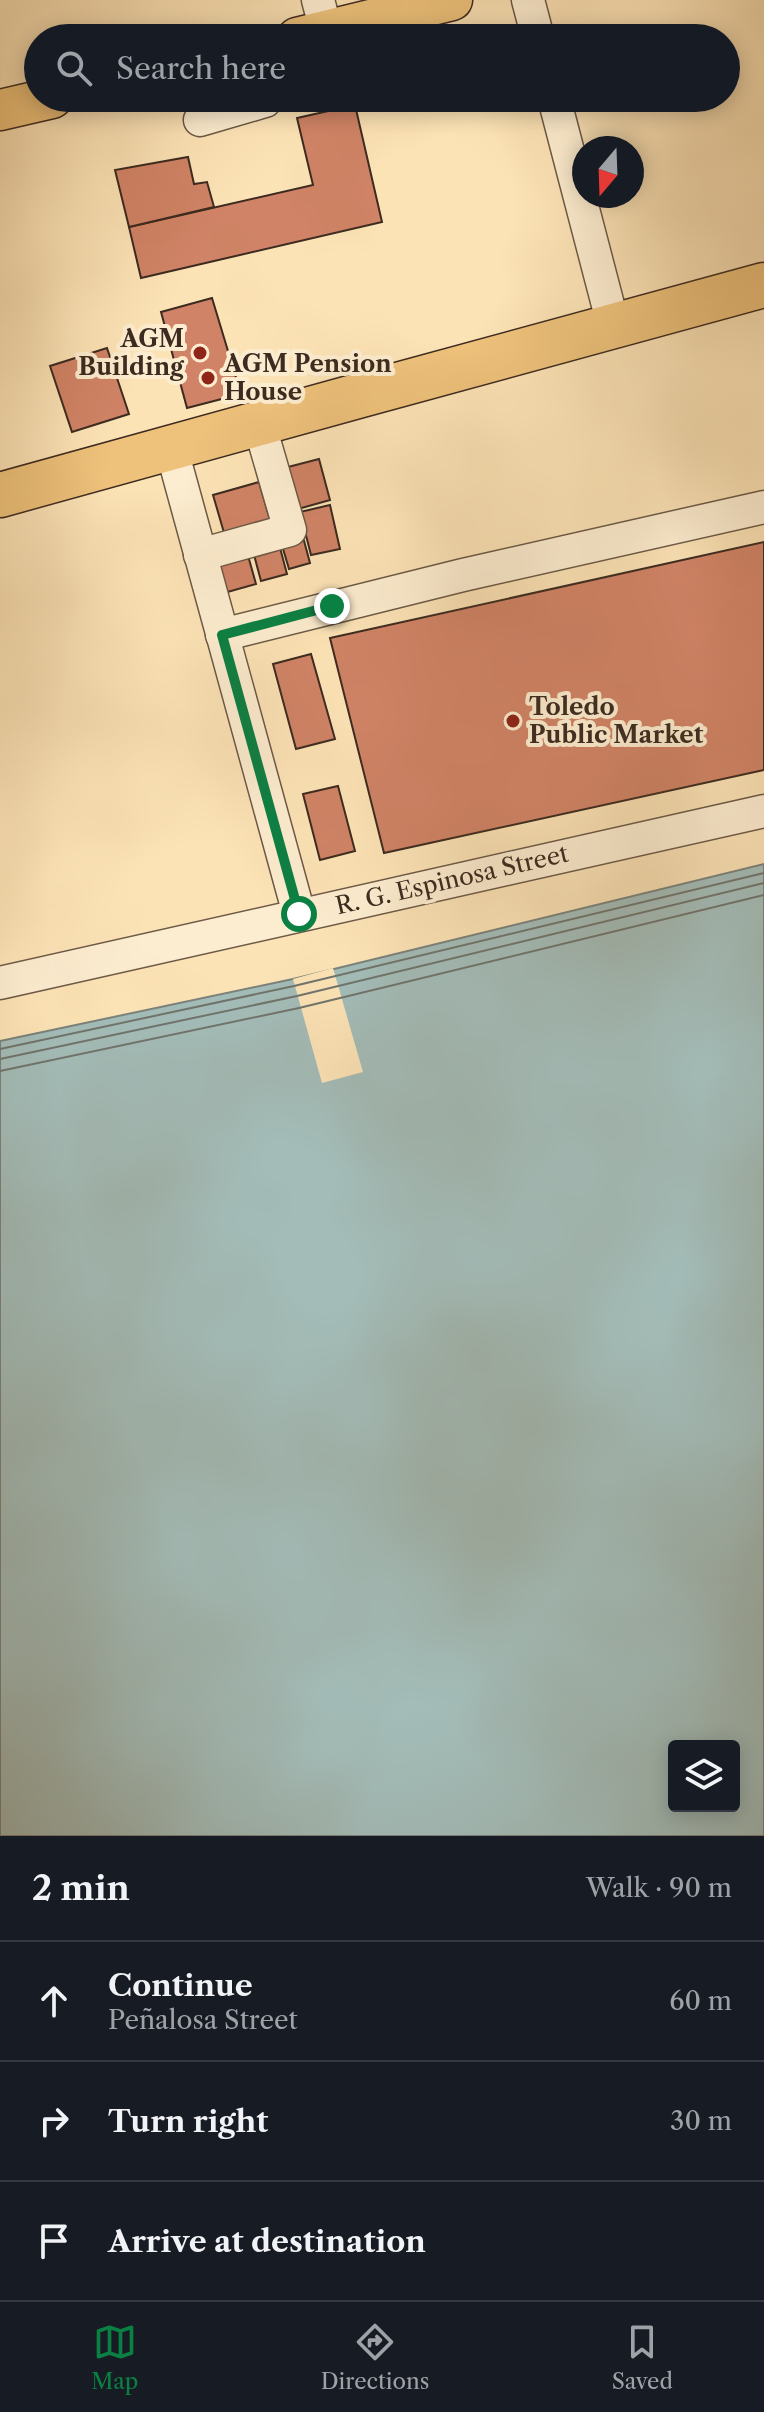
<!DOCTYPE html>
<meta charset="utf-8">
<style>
body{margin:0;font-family:"Libre Caslon Text",serif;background:#242831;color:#f1f3f6}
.controls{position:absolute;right:24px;bottom:24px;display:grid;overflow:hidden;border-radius:8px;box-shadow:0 4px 20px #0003}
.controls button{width:72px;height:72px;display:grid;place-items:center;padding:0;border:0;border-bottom:2px solid #363941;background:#171b24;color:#f1f3f6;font:40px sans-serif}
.compass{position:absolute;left:572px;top:136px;width:72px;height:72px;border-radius:50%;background:#171b24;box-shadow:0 4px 20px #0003;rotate:199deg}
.stop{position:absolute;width:24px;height:24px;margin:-18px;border:6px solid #0b8043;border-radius:50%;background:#fff}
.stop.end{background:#0b8043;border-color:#fff;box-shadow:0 2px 8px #0008}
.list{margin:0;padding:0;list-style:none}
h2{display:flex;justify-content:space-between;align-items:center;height:104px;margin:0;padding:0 32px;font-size:34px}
h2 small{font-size:26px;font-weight:400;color:#9ea1a6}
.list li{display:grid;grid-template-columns:52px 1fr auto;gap:24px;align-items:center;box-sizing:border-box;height:120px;padding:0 32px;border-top:2px solid #363941}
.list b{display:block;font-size:30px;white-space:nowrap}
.list p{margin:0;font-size:26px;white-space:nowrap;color:#9ea1a6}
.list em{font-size:26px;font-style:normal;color:#9ea1a6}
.icon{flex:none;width:44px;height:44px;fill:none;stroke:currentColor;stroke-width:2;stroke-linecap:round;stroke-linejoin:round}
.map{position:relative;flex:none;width:764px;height:1836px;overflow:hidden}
.search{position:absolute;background:#171b24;box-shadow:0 4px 20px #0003;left:24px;right:24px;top:24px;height:88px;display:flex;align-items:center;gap:20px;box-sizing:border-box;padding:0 28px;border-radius:44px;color:#9ea1a6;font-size:30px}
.sheet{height:464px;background:#171b24}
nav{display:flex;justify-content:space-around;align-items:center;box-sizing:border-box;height:112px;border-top:2px solid #363941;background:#171b24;font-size:22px;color:#9ea1a6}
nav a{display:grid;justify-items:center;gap:4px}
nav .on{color:#0b8043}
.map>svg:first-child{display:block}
</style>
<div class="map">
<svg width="764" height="1836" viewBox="0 0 764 1836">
<rect width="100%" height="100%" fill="#fce3b6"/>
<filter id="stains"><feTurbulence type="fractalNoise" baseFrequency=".0025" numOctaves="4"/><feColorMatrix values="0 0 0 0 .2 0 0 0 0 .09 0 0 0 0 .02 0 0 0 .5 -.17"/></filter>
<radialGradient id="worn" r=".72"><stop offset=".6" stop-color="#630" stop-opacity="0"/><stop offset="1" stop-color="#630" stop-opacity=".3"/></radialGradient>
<path fill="#a3bcb8" stroke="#7a827b" stroke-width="2" fill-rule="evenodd" d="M 764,864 L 764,1836 L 0,1836 L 0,1041 L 293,979 ZM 674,1746 L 734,1746 L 734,1806 L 674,1806 Z"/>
<polygon fill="#fce3b6" points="333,968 363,1072 322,1083 293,979"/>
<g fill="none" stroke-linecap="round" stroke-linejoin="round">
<g stroke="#70746c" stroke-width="2">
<polyline points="0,1049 294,986 764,873"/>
<polyline points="0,1059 297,996 764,883"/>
<polyline points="0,1071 299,1008 764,895"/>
</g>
</g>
<g fill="#d08366" stroke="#3c2b20" stroke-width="2">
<polygon points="355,105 382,222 141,278 129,227 313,185 297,118"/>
<polygon points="188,157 194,184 207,182 214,207 129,227 115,170"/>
<polygon points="212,298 241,394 187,408 161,312"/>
<polygon points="107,348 129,414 72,432 50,366"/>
<polygon points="319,459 330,500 298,509 288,467"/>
<polygon points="259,482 273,530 227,543 213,495"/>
<polygon points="330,505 340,549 311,555 300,512"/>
<polygon points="303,537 310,563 289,569 281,542"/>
<polygon points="764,542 764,770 384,853 330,638"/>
<polygon points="279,544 287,574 261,581 253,551"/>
<polygon points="247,552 256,584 224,593 215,561"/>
<polygon points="311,654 335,739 296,749 273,664"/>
<polygon points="338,786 355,851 320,860 303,794"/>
</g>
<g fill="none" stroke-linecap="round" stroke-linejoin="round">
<defs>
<g id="minor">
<polyline points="318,0 326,30"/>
<polyline points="528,0 538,38"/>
<polyline points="554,98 614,328"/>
<polyline points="200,120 265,101 267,98"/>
<polyline points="171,447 299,914"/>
<polyline points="200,555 290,530 259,423"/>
<polyline points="222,635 463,575 764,507"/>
<polyline points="0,983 764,811"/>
</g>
<g id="major">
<polyline points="297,38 452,0"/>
<polyline points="0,110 52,98"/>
</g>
<polyline id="highway" points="0,495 361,395 764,285"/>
</defs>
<use href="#minor" stroke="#6c5946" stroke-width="35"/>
<use href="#major" stroke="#3c2b20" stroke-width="43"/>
<use href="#highway" stroke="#3c2b20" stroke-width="47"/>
<use href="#minor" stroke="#fdedd0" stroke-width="32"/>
<use href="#major" stroke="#eec27b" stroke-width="40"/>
<use href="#highway" stroke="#eec27b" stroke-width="44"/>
</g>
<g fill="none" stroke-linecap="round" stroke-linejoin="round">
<polyline stroke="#0b8043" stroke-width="10" points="299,914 222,635 332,606"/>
</g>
<g fill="#8f2418" stroke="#fdedd0" stroke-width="3">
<circle cx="200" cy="353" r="8"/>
<circle cx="208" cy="378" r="8"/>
<circle cx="513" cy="721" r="8"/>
</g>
<g text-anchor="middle" stroke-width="8" stroke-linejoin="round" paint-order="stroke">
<g font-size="24" font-weight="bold" fill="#3c2b20" stroke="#fdedd0" text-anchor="start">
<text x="184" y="347" text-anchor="end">AGM<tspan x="184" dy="28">Building</tspan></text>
<text x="224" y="372">AGM Pension<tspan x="224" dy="28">House</tspan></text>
<text x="529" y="715">Toledo<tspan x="529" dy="28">Public Market</tspan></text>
</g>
<g font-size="24" fill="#3c2b20" stroke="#fdedd0">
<text transform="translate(452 880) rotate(-13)" y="8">R. G. Espinosa Street</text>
</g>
</g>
<rect width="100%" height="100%" filter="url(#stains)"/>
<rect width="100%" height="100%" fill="url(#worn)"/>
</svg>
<div class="controls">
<button><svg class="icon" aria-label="layers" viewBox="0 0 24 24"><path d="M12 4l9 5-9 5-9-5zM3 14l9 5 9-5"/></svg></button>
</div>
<svg class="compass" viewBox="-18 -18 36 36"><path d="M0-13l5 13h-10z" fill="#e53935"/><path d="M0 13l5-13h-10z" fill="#9ea1a6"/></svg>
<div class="stop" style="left:299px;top:914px"></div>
<div class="stop end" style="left:332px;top:606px"></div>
<div class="search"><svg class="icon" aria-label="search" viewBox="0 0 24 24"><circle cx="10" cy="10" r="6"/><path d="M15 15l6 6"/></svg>Search here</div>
</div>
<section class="sheet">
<h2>2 min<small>Walk · 90 m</small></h2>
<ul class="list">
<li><svg class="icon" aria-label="ahead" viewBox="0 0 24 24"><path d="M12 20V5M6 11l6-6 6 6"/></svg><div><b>Continue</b><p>Peñalosa Street</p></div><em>60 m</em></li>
<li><svg class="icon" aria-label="right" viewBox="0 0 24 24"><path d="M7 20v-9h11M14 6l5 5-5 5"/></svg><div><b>Turn right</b></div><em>30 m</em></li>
<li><svg class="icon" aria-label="arrive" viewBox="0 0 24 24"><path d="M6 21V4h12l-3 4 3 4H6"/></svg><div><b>Arrive at destination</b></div></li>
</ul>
</section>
<nav>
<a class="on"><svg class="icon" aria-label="map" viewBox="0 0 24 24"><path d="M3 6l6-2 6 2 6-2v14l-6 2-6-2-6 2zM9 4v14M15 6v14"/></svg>Map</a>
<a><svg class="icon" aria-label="directions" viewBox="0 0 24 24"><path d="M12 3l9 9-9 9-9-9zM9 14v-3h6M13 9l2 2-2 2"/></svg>Directions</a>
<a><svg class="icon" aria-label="saved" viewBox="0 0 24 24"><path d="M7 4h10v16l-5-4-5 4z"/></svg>Saved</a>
</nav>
